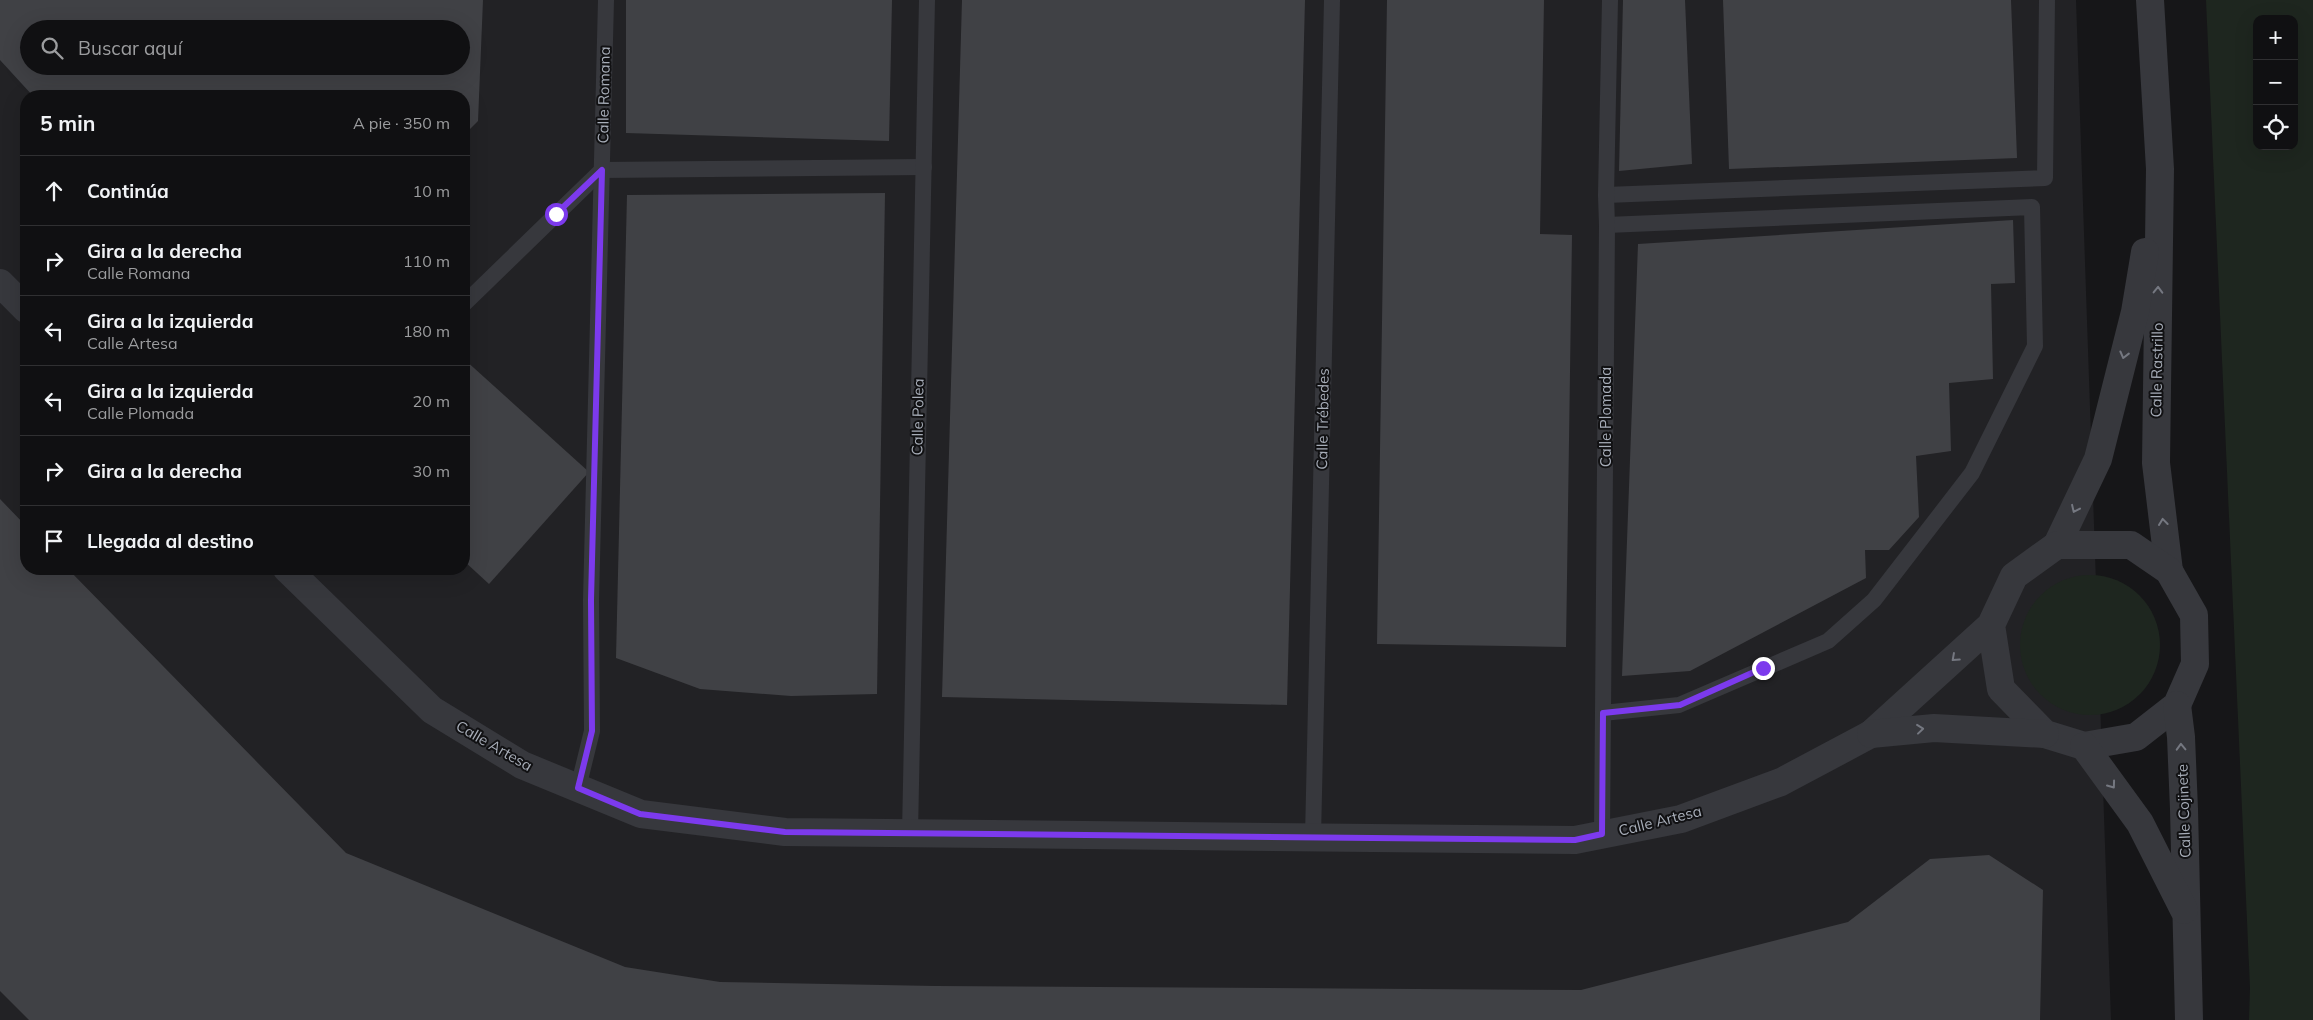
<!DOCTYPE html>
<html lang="es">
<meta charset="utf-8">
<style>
body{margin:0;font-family:Mulish,sans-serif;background:#1e1e20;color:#f1f3f6}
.controls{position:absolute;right:15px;top:15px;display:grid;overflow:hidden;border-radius:10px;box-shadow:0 5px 20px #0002}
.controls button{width:45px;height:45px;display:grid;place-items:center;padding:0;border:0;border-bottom:1px solid #303032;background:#101012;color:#f1f3f6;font:25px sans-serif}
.stop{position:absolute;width:15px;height:15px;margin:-11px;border:4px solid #7c3aed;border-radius:50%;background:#fff}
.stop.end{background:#7c3aed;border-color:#fff;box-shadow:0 1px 5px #0008}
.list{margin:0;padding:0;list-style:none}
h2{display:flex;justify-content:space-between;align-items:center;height:65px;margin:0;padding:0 20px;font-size:21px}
h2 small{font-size:16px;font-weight:400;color:#9c9d9f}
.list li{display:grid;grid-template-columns:32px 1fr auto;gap:15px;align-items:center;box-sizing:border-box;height:70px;padding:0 20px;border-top:1px solid #303032}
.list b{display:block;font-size:19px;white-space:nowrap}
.list p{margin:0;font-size:16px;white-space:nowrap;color:#9c9d9f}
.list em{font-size:16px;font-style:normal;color:#9c9d9f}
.icon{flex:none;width:28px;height:28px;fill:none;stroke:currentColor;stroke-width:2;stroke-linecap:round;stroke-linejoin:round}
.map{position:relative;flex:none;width:2313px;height:1020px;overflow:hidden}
.search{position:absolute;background:#101012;box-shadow:0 5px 20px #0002;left:20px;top:20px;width:450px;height:55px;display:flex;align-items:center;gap:12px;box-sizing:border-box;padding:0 18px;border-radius:28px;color:#9c9d9f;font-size:19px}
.panel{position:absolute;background:#101012;box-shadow:0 5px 20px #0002;left:20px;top:90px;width:450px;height:485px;border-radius:20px}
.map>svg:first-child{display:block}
</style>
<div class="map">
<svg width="2313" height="1020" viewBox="0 0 2313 1020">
<rect width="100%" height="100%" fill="#161618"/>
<path fill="#222225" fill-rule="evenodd" d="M 0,0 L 2076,0 L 2111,1020 L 0,1020 ZM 29,29 L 461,29 L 461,66 L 29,66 ZM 26,96 L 464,96 L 464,569 L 26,569 Z"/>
<g fill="#1e261f" fill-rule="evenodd">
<path d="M 2206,0 L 2313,0 L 2313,1020 L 2249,1020 L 2250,988 ZM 2257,19 L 2294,19 L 2294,146 L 2257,146 Z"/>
<circle cx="2090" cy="645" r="70"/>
</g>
<g fill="#404145" fill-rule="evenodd">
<path d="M 0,0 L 483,0 L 478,121 L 464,135 L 464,96 L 33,96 L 0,60 ZM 29,29 L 461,29 L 461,66 L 29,66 Z"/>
<polygon points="626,0 892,0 889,141 626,133"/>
<polygon points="962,0 1305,0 1287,705 942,697"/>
<polygon points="1387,0 1544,0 1540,234 1572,235 1566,647 1377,644"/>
<polygon points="1623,0 1685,0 1692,164 1619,171"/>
<polygon points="1723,0 2011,0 2017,158 1729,169"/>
<polygon points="885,193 877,694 791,696 700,689 616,658 627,195"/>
<polygon points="2013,220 2015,283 1991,284 1993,379 1949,383 1951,451 1916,456 1919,517 1889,550 1865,550 1866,578 1690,671 1622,676 1638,244"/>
<polygon points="464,359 589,472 489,584 464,561"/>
<polygon points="0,499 26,526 26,569 68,569 346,853 625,967 720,982 935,986 1581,990 1848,922 1930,859 1989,855 2043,890 2040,1020 29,1020 0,991"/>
</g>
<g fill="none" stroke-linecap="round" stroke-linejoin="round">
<g stroke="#37383d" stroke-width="16">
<polyline points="1606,195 2045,178 2047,0"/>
<polyline points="464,304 602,170 924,167"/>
<polyline points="1603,713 1679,705 1828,641 1874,600 1972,473 2035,346 2032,207 1607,225"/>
<polyline points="578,788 592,731 591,600 606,0"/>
<polyline points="910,833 927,0"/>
<polyline points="1602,835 1607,225 1606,195 1610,0"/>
<polyline points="1313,837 1332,0"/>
</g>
<g stroke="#37383d" stroke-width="28">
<polyline points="2150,0 2160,169 2156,463 2169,571"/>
<polyline points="0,283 26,309"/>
<polyline points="2057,545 2098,459 2135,312 2145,252"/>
<polyline points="287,569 432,710 522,765 641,814 785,832 1575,840 1681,819 1781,782 1871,734 1991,625 2014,576 2057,545 2131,545 2169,571 2194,615 2195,664 2177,705 2136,737 2084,746 2045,734 2001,689 1991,625"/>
<polyline points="2177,705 2181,737 2184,809 2189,1020"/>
<polyline points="1871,734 1934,728 2045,734"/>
<polyline points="2084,746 2140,823 2184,910"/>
</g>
</g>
<defs><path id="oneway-chevron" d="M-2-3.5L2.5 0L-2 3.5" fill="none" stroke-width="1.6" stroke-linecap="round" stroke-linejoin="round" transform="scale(1.25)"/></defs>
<g stroke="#757881">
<use href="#oneway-chevron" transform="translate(2158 290) rotate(-89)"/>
<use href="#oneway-chevron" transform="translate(2124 355) rotate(104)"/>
<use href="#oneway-chevron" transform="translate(2075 509) rotate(115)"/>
<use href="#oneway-chevron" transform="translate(2163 522) rotate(-97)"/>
<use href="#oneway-chevron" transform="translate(1955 658) rotate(138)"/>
<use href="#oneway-chevron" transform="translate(1920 729) rotate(-6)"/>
<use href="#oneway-chevron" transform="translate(2181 747) rotate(-92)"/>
<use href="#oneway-chevron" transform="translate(2112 785) rotate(54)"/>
</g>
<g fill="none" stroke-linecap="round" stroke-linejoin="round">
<polyline stroke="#7c3aed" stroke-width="6" points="556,214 602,170 591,600 592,731 578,788 640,814 785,832 1575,840 1602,834 1603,713 1680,705 1763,668"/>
</g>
<g text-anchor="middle" stroke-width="4" stroke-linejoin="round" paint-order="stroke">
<g font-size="15" fill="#a7adb8" stroke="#111113">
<text transform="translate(604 95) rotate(-89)" y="5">Calle Romana</text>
<text transform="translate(2157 370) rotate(-89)" y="5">Calle Rastrillo</text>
<text transform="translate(918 417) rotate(-89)" y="5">Calle Polea</text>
<text transform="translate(1606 417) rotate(-90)" y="5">Calle Plomada</text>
<text transform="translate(1323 419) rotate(-89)" y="5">Calle Trébedes</text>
<text transform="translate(494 746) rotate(30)" y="5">Calle Artesa</text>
<text transform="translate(2184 811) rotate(-92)" y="5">Calle Cojinete</text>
<text transform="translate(1660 821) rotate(-14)" y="5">Calle Artesa</text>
</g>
</g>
</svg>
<div class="controls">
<button>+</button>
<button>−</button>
<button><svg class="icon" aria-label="locate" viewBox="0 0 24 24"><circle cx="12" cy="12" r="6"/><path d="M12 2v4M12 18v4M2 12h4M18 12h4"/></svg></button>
</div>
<div class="stop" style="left:556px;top:214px"></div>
<div class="stop end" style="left:1763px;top:668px"></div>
<div class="search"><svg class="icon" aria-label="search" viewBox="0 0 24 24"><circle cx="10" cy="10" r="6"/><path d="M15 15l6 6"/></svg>Buscar aquí</div>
<section class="panel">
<h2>5 min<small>A pie · 350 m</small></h2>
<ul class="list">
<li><svg class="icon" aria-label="ahead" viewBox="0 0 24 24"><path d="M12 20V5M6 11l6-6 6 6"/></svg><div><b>Continúa</b></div><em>10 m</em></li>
<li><svg class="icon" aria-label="right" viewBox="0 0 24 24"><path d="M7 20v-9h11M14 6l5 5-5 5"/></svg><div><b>Gira a la derecha</b><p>Calle Romana</p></div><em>110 m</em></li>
<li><svg class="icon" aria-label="left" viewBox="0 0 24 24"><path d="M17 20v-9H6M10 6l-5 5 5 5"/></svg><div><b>Gira a la izquierda</b><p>Calle Artesa</p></div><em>180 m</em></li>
<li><svg class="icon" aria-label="left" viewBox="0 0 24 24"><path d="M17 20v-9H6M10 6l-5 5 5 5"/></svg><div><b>Gira a la izquierda</b><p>Calle Plomada</p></div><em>20 m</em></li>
<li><svg class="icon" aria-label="right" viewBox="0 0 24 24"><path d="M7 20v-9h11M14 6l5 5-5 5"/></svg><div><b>Gira a la derecha</b></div><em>30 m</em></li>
<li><svg class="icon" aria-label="arrive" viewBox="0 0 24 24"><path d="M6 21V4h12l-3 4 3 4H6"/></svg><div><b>Llegada al destino</b></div></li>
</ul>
</section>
</div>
